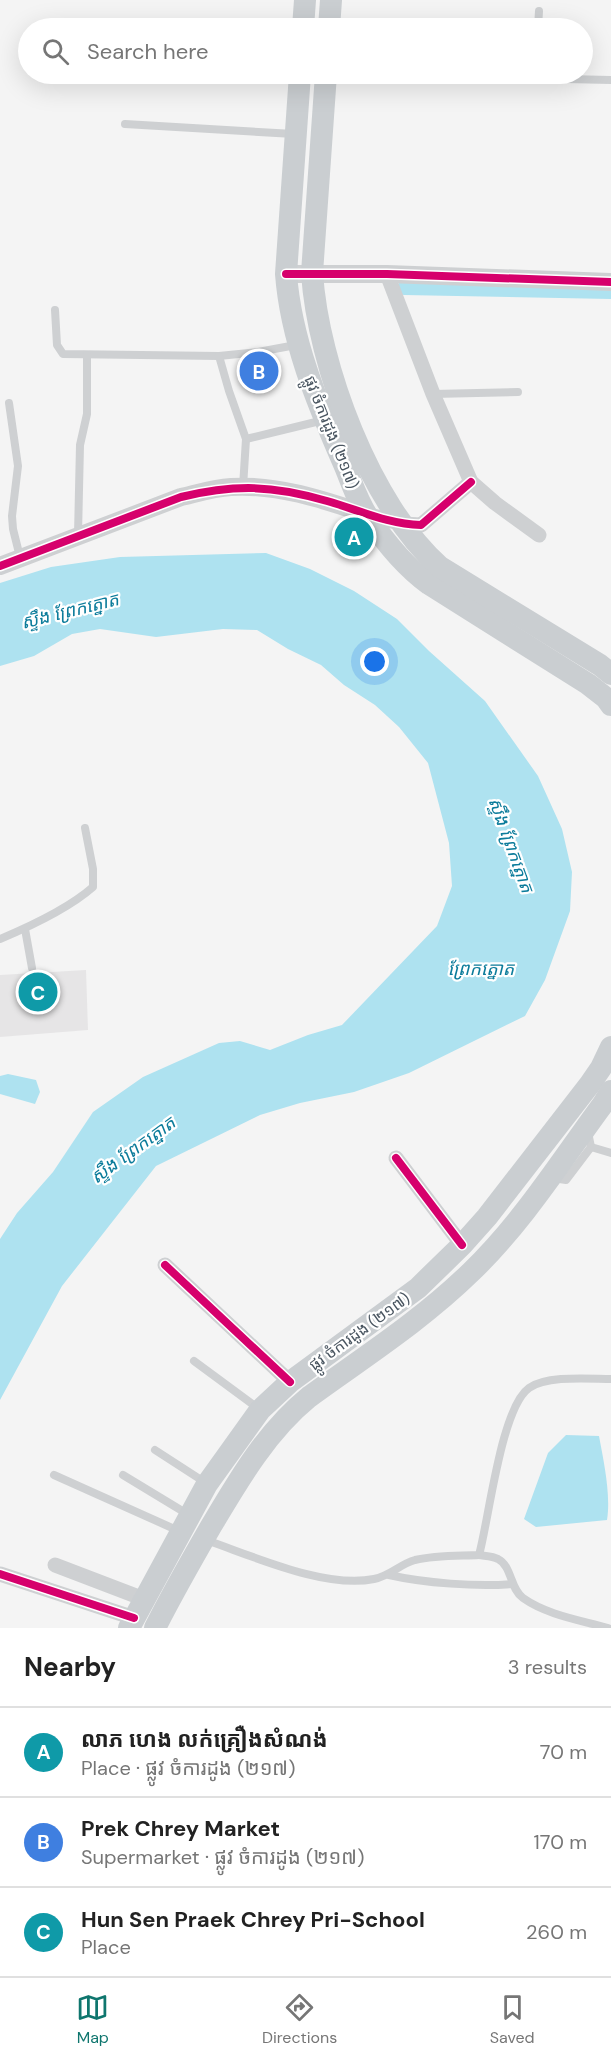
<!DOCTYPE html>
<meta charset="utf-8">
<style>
body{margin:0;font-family:"DM Sans","Noto Sans Khmer",sans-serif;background:#f2f2f2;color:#222}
.you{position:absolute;left:375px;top:662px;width:21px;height:21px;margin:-15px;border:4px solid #fff;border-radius:50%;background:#1a73e8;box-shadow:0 0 0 9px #1a73e833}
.badge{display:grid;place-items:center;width:39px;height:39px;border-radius:50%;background:#0f766e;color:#fff;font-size:20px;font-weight:700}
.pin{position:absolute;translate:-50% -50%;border:3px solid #fff;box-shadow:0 2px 6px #0006}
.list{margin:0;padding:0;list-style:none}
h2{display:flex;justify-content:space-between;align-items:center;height:78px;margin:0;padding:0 24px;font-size:26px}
h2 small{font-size:20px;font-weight:400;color:#767676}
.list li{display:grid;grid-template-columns:39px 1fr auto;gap:18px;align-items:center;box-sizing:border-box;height:90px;padding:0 24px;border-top:2px solid #e0e0e0}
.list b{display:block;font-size:22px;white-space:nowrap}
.list p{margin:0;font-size:20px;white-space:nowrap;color:#767676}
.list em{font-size:20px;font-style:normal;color:#767676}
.icon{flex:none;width:33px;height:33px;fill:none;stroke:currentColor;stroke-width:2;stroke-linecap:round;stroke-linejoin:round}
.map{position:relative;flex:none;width:611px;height:1628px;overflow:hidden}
.search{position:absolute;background:#fff;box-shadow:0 6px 24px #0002;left:18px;right:18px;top:18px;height:66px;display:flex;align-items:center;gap:15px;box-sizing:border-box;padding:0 21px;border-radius:33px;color:#767676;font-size:22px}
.sheet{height:348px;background:#fff}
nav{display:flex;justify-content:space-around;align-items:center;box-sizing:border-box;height:84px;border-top:2px solid #e0e0e0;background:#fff;font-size:16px;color:#767676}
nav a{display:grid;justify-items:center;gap:3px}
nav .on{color:#0f766e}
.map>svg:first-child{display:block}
</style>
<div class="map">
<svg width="611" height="1628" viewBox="0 0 611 1628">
<rect width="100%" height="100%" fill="#f4f4f4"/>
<polygon fill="#e6e5e6" points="86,970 88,1030 0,1037 0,975"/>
<g fill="#aee2f0">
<polygon points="266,553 310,569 354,591 397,619 429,651 485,701 538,776 562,829 572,872 570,911 545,980 525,1016 409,1073 354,1092 300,1103 260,1115 156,1166 62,1286 0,1400 0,1239 17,1213 53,1172 93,1112 143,1077 219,1043 240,1041 270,1050 308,1035 342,1025 437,926 452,886 449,843 428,763 399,727 375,705 344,685 321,665 288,649 257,630 223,629 156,637 100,629 72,634 34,656 0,666 0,583 51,567 120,557"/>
<polygon points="8,1074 36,1080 40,1092 35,1104 0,1094 0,1076"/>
<path d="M 566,1435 L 599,1436 C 604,1463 611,1495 607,1520 L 536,1527 L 524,1519 L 548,1453 Z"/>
</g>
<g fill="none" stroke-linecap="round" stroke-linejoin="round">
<polyline stroke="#aee2f0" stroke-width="14" points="404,288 611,292"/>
<g stroke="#ced0d2" stroke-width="8">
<polyline points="538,28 539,11"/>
<polyline points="328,74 611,80"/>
<polyline points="125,124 294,134"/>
<polyline points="55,310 57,345 63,354 219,356 258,352 296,345"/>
<polyline points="219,356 229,391 246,439 243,487"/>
<polyline points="433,394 518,392"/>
<polyline points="9,403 18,466 12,516 13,529 20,557"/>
<polyline points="246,439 324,420"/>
<polyline points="78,535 80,445 87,414 87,355"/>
<polyline points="25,929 32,968"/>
<path d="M 0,939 C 31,926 68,909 93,887 L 93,869 L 85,828"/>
<polyline points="591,1147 611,1153"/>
<polyline points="553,1178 566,1180 591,1147 588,1132"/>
<polyline points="194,1361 259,1409"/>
<polyline points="155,1450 206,1483"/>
<polyline points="54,1475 179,1531"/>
<polyline points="123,1475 189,1515"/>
<path d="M 206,1540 C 253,1556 325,1589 374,1579 C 390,1576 400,1564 415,1560 C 436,1555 458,1556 479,1555 C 489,1519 501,1408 529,1388 C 547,1375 590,1379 611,1379"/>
<path d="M 479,1555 C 485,1556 493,1556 498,1559 C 512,1566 510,1589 523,1598 C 547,1615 580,1620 608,1628"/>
<path d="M 389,1575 C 424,1583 477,1587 512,1584"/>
</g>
<g stroke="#ced0d2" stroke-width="15">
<polyline points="387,274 433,394 471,482 495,503 539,535"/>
<polyline points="366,514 403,524 421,525 471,482"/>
<polyline points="396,1158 462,1245"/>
<polyline points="165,1265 290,1382"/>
<polyline points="55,1565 144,1599"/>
<polyline points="0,1574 134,1618"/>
</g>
<g stroke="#ced0d2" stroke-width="18">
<polyline points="286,274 387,274 611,282"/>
<path d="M 0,566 L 181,497 C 198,493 214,488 231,487 C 277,484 324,500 366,514"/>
</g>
<g stroke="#caced1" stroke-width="22">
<polyline points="303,28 305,0"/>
<polyline points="329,28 331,0"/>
<path d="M 300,74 L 286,274 C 291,340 317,402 343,462 C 351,480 357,501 368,517 C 385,542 404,566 429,584 L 588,684 L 606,698 L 611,705"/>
<path d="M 326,74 L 312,273 C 318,365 370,505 440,567 L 600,665 L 611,674"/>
<polyline points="129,1628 207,1484 260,1410 290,1382 418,1288 462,1245 487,1217 590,1084 601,1068 611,1047"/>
<path d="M 155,1628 C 172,1594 191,1561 210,1528 C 238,1481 266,1432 309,1397 C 364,1357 422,1320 471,1272 C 522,1223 561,1161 603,1104 L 611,1091"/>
</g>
<defs>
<g id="cycleway">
<polyline points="286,274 387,274 611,282"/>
<path d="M 0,566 L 181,497 C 235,484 273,485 327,501 C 359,510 387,524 421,525 L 471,482"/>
<polyline points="396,1158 462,1245"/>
<polyline points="165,1265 290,1382"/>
<polyline points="0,1574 134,1618"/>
</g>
</defs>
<use href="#cycleway" stroke="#fff" stroke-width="11"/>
<use href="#cycleway" stroke="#d6006c" stroke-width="8"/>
</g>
<g text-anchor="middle" stroke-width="4.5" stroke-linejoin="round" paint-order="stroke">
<g font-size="16" fill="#4a5661" stroke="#fff">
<text transform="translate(332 432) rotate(68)" y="6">ផ្លូវ ចំការដូង (២១៧)</text>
<text transform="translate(359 1331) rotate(-36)" y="6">ផ្លូវ ចំការដូង (២១៧)</text>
</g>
<g font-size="18" font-style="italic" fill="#0c7c9b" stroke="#fff">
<text transform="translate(70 611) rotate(-14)" y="6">ស្ទឹង ព្រែកត្នោត</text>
<text transform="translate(511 845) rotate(70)" y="6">ស្ទឹង ព្រែកត្នោត</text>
<text x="481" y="975">ព្រែកត្នោត</text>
<text transform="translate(133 1150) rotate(-36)" y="6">ស្ទឹង ព្រែកត្នោត</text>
</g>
</g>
</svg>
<div class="you"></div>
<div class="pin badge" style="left:354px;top:537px;background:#0f9aa8">A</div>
<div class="pin badge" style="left:259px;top:371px;background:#3f7fe0">B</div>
<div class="pin badge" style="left:38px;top:992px;background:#0f9aa8">C</div>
<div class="search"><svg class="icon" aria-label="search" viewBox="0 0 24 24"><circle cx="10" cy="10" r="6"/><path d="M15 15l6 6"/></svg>Search here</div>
</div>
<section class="sheet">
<h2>Nearby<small>3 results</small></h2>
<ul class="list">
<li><span class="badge" style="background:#0f9aa8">A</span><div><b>លាភ ហេង លក់គ្រឿងសំណង់</b><p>Place · ផ្លូវ ចំការដូង (២១៧)</p></div><em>70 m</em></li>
<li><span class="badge" style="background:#3f7fe0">B</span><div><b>Prek Chrey Market</b><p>Supermarket · ផ្លូវ ចំការដូង (២១៧)</p></div><em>170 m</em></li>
<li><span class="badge" style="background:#0f9aa8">C</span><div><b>Hun Sen Praek Chrey Pri-School</b><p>Place</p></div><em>260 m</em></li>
</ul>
</section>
<nav>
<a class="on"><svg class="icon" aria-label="map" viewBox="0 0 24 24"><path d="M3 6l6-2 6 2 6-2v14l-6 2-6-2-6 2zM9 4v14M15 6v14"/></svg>Map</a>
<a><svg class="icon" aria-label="directions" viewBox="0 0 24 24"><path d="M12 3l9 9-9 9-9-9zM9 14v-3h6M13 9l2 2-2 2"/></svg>Directions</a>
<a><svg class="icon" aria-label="saved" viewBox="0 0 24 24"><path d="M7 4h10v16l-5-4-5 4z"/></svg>Saved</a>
</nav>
